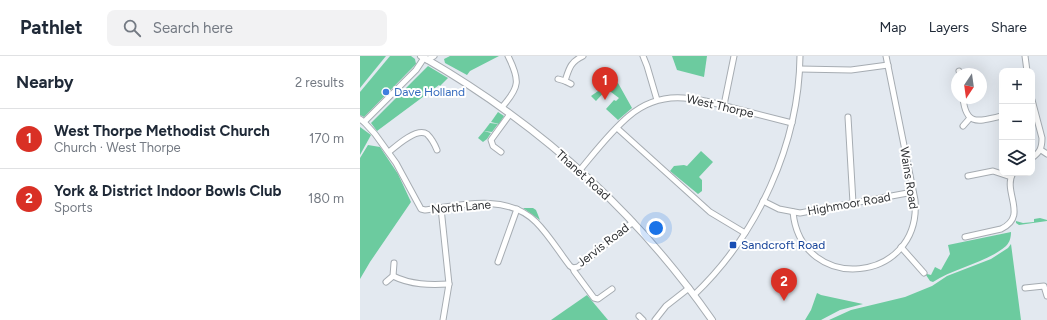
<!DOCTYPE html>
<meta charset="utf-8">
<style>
body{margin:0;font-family:Figtree,sans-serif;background:#f2f2f3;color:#1f2937}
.controls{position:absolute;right:12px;top:12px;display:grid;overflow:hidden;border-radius:8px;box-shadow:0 4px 16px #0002}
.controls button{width:36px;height:36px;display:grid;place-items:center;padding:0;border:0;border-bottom:1px solid #e0e1e3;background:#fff;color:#1f2937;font:20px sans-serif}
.compass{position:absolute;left:591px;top:12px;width:36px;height:36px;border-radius:50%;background:#fff;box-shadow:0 4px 16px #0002;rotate:193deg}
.you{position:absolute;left:296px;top:172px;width:14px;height:14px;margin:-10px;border:3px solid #fff;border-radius:50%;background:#1a73e8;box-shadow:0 0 0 6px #1a73e833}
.badge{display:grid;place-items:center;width:26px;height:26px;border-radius:50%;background:#d93025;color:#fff;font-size:13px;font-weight:700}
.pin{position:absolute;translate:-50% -33px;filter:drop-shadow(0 1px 2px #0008)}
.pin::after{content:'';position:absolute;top:21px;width:14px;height:12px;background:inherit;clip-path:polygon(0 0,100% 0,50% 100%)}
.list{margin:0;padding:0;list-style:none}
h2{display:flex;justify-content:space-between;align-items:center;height:52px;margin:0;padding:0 16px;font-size:17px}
h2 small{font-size:13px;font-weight:400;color:#747a83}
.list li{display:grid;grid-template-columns:26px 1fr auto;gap:12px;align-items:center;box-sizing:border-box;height:60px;padding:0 16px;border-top:1px solid #e0e1e3}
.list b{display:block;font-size:15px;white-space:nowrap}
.list p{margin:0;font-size:13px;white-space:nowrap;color:#747a83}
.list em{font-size:13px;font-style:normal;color:#747a83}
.icon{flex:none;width:22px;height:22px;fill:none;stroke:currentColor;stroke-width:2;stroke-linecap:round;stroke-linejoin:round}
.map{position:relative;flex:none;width:687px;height:264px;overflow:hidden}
header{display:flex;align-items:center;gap:24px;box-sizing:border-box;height:56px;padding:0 20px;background:#fff;border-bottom:1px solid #e0e1e3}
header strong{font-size:19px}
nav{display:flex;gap:22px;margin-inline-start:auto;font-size:14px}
.search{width:280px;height:36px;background:#f2f2f3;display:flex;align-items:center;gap:10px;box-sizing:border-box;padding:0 14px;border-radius:8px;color:#747a83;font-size:15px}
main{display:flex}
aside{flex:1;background:#fff}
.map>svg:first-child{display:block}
</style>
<header>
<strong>Pathlet</strong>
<div class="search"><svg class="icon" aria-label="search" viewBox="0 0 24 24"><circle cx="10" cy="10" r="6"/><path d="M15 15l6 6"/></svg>Search here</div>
<nav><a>Map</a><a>Layers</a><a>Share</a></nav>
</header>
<main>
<aside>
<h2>Nearby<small>2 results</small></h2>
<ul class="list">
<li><span class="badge">1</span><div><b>West Thorpe Methodist Church</b><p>Church · West Thorpe</p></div><em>170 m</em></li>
<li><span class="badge">2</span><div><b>York &amp; District Indoor Bowls Club</b><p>Sports</p></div><em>180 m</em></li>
</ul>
</aside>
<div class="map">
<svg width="687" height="264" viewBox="0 0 687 264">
<rect width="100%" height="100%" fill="#e3e9f0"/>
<g fill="#6ccb9f">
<polygon points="0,0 26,0 0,32"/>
<polygon points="30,0 51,0 55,3 56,8 4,61 0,59 0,36"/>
<polygon points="90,0 139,0 110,15 107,19 85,7 84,3"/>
<polygon points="312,0 347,0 344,21 317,14"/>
<polygon points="68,10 88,22 80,30 79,29 17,75 11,67"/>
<polygon points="258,27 272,52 258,64 246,53 254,44 256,45 259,42 247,33 236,45 231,40 241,33"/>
<polygon points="138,56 144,60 139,68 131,66"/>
<polygon points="130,67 138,68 132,76 124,75"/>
<polygon points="0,71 11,79 0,99"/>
<polygon points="124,75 131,77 127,83 123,86 118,82"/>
<polygon points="8,89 20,91 38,118 51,146 10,206 0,223 0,102"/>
<polygon points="341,95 353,106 339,121 342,124 342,135 338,138 310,115 314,110 324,109 327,110"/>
<polygon points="163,152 173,152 176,154 180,164"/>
<polygon points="680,162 687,164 687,165 659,169 656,167 656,165 663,167 674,166 674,163"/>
<path d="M 651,176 C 651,181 650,186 646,190 C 628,206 594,212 573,226 L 570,225 L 566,219 L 567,218 L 571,219 L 575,211 L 581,214 L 590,198 L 588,189 Z"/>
<polygon points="651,188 661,264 469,264 491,254 545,241 572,230 587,220 631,203 648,192"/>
<polygon points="457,237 461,239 503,248 480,254 461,264 445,264 451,254"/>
<polygon points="227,239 248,264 191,264"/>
</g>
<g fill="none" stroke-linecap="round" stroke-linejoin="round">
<defs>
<g id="minor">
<polyline points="283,0 287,10 297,44"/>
<polyline points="665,0 667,15"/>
<polyline points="67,4 74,0"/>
<polyline points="440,13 491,14 528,9"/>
<polyline points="599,15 600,18"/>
<polyline points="198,23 205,25"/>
<path d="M 211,28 L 205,25 C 209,13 210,6 223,0"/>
<path d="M 603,42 C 606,71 619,65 642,60"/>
<path d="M 672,44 L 682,82 C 682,92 680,96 672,102"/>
<polyline points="364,49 374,0"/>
<path d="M 142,51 C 160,31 160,24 148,0"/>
<polyline points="488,61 493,147"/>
<path d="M 0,63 L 4,66 L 15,78 L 36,107 L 61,153 L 65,154 C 100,149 147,137 176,166 C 189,179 199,196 210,210 L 213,212 L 214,215 L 234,242 L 238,243 L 252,233"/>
<polyline points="4,66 56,14 64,2"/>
<polyline points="603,70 610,62"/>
<polyline points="257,72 350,156 385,177"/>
<polyline points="681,94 687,98"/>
<path d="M 29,96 C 36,90 57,71 67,78 C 71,82 75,89 77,94"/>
<polyline points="141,96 133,90 131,84 150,58"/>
<path d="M 220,114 C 235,96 251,75 269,60 C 302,32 335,42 373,52 C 392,57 412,62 432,67"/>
<polyline points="608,120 633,115 651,121"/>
<polyline points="403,145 419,153 440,157 553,136"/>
<polyline points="81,152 89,228 83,264"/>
<path d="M 433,156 C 441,239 562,228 555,144 L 526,0"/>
<path d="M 605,181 L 641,173 C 669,160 642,136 653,117"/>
<polyline points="541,191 564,217"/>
<polyline points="138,206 157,153"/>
<polyline points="213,212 218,211 273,166"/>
<path d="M 33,220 C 51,229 70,229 89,228"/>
<polyline points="26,226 33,220 34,207"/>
<polyline points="665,232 684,230 687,240"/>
<path d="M 334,239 C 398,178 439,88 440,0"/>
<polyline points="279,260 283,264"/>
<polyline points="295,264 306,250 329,232"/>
</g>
<path id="tertiary" d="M 61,0 C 176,66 276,155 352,264"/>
</defs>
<use href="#minor" stroke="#a6acb2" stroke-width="7"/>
<use href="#tertiary" stroke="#a6acb2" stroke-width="8"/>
<use href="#minor" stroke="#fff" stroke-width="5"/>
<use href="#tertiary" stroke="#fff" stroke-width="6"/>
</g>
<circle fill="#3f7fe0" stroke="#fff" stroke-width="1.5" cx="26" cy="36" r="4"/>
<rect fill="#1a4fb4" stroke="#fff" stroke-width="1.5" x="369" y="185" width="8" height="8" rx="2"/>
<g text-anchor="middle" stroke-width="4" stroke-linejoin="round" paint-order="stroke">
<g font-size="12" fill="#366cbe" stroke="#fff" text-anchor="start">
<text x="34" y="40">Dave Holland</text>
</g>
<g font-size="12" fill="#313336" stroke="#fff">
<text transform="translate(360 50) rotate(13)" y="4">West Thorpe</text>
<text transform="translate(223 119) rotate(42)" y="4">Thanet Road</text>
<text transform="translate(549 122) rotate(81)" y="4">Wains Road</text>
<text transform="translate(489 148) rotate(-10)" y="4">Highmoor Road</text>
<text transform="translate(101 151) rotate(-5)" y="4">North Lane</text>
<text transform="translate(243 189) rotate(-38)" y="4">Jervis Road</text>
</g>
<g font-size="12" fill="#164399" stroke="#fff" text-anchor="start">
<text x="381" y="193">Sandcroft Road</text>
</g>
</g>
</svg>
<div class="controls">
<button>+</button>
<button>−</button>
<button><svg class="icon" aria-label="layers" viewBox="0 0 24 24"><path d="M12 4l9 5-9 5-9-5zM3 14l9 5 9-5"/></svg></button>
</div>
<svg class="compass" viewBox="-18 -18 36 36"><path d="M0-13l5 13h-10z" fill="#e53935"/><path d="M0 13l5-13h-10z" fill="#747a83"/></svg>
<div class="you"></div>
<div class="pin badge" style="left:245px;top:44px">1</div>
<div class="pin badge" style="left:424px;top:245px">2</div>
</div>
</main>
